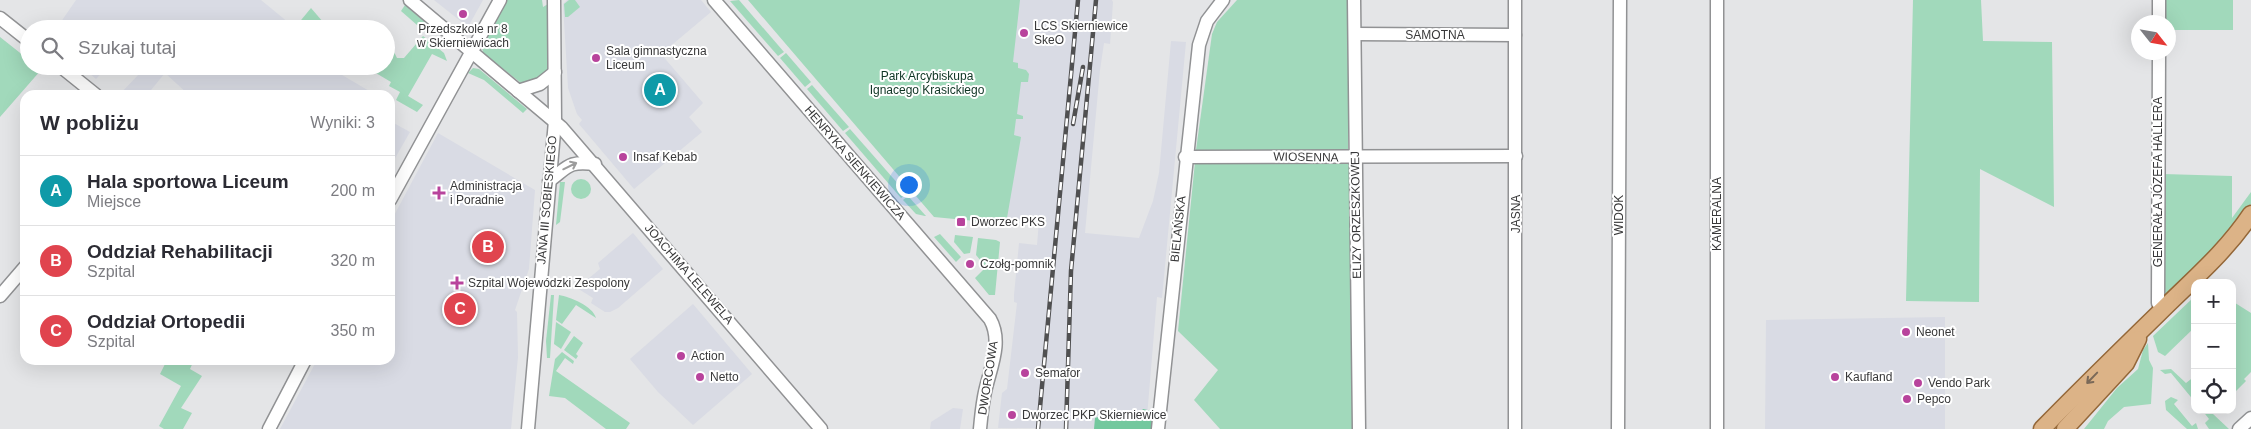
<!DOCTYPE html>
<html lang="pl">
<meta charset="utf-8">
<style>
body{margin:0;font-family:Arial,sans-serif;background:#f7f7f7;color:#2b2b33}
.controls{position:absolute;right:15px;bottom:15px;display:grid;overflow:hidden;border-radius:10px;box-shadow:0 5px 20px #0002}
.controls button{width:45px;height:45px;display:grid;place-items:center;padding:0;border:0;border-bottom:1px solid #e1e1e2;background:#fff;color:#2b2b33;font:25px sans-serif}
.compass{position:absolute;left:2131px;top:15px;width:45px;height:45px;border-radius:50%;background:#fff;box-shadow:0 5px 20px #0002;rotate:121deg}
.you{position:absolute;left:908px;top:184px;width:18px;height:18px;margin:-12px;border:4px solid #fff;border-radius:50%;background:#1a73e8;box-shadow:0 0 0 8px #1a73e833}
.badge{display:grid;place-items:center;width:32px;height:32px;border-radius:50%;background:#0b8043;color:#fff;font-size:16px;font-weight:700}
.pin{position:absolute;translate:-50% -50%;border:2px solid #fff;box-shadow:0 1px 5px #0006}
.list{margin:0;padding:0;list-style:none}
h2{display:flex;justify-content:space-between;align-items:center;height:65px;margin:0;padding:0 20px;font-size:21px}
h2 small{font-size:16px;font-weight:400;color:#7c7c81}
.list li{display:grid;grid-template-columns:32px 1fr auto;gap:15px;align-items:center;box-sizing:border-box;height:70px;padding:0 20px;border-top:1px solid #e1e1e2}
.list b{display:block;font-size:19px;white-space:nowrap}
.list p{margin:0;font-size:16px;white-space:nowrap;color:#7c7c81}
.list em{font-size:16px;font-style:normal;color:#7c7c81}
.icon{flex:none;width:28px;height:28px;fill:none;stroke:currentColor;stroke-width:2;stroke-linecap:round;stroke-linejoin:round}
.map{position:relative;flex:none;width:2251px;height:429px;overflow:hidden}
.search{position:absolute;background:#fff;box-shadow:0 5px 20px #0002;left:20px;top:20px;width:375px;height:55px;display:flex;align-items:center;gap:12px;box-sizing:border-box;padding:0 18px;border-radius:28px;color:#7c7c81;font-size:19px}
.panel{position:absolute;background:#fff;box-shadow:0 5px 20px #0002;left:20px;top:90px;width:375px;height:275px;border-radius:15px}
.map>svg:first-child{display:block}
</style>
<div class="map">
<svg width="2251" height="429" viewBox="0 0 2251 429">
<rect width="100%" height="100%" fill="#e4e5e7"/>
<g fill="#d9dbe4">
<polygon points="76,0 261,0 289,23 292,20 301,29 56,29"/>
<polygon points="434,0 483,0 468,27"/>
<polygon points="567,0 701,0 711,12 661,54 703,103 689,117 702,132 634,189 579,124 582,120 577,114 568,88 563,4"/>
<polygon points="1017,0 1112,0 1113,2 1110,44 1104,43 1100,70 1085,233 1139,238 1153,201 1159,173 1171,41 1186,42 1162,298 1157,297 1146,429 998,428 1002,393 1007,389 1017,303 1014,302 1014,295 1019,243 1037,245 1039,221 997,217"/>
<polygon points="81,66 108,66 96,79"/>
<polygon points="133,66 342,66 337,72 376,95 189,95 165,73 147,95 119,95 140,73"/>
<polygon points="390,121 410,132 390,167"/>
<polygon points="438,133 535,190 529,269 515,310 517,312 518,357 511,429 280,429 317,360 390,360 390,223"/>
<polygon points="633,233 663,269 618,308 610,312 605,312 591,303 593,298 577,288 600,269 598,263"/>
<polygon points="693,304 752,374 693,425 658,392 630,359"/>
<polygon points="1945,317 1945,429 1765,429 1766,320"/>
<polygon points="953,408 963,409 960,429 930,429 931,422"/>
</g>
<g fill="#a1d9bb">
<polygon points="507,0 542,0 543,7 548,4 549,64 544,78 525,84 521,83 483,53 482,46"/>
<polygon points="569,0 575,0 580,7 568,17 565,17 564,4"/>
<polygon points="739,0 784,52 778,56 730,1"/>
<polygon points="748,0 1020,0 1013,62 1018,63 1018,68 1026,70 1029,74 1028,82 1021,82 1017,114 1023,116 1023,119 1016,119 1014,135 1021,137 1007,218 997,217 996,223 934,217"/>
<polygon points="1237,0 1348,0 1348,151 1196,150 1212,34 1217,22"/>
<polygon points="1913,0 1981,0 1983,41 2052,42 2054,207 1980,169 1979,302 1906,301"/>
<polygon points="2166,0 2233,0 2233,30 2169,30 2168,22 2166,22"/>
<polygon points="405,5 430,26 425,32 401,11"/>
<polygon points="311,8 329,29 301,29 297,25"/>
<polygon points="423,36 444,53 447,61 432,54 408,96 423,105 417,112 396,100 400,92 389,86 391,82 364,66 386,66 386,44 393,50 397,58 404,58"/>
<polygon points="0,37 29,60 29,66 37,66 41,70 0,117"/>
<polygon points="786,53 811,82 805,87 780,58"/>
<polygon points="473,68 479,69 527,109 523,113 484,80 468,73"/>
<polygon points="812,85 849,127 843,131 807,89"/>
<polygon points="850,129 907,194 901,198 845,133"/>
<polygon points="1195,162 1350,163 1353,429 1220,429 1194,400 1218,370 1178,331"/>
<polygon points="2163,174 2232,176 2232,218 2251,192 2251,204 2236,226 2166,298 2163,295"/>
<circle cx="581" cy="189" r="10"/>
<polygon points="560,182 565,182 560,222 556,225"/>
<polygon points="908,196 926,216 925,216 916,214 903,200"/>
<polygon points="940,234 961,257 956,262 934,237"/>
<polygon points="955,235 973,237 970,253 964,254 954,242"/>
<polygon points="978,238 996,240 1000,242 995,295 989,295 975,278 986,267 976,255"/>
<polygon points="551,295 554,295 550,358 547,358 546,341"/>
<path d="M 559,295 C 570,297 593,306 596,318 L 576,305 L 562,324 L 556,320 Z"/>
<polygon points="2195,296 2195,327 2165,356 2158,352 2153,336"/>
<polygon points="2232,301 2251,313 2251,372 2244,379 2246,381 2232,395"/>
<polygon points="556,322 571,332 561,349 554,344"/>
<polygon points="574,336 583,343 576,354 578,356 576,359 564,350"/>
<polygon points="2148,343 2149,360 2153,368 2151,404 2124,407 2108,421 2104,429 2084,429 2117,388 2138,369 2143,350"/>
<polygon points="562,352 574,361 573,364 565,358 556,371 630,423 626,429 606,429 565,398 549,396 555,359"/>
<polygon points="167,360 194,360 190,369 202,376 181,408 192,413 183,429 164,429 159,426 181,386 160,374"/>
<polygon points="2171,369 2186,383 2195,376 2195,402 2171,373 2165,374 2160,370"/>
<polygon points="2171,397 2178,400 2174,404 2192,426 2196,423 2198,429 2187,429 2166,410 2165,401"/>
<polygon points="2202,410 2217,410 2213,414 2229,429 2209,429 2205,423 2209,419"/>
</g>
<polygon fill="#73c89e" points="1143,409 1152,411 1153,429 1094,429 1095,418 1107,414 1112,419 1124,417 1136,419"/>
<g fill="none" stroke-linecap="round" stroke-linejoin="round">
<defs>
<g id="minor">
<polyline points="410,0 561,127 821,429"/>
<path d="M 714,0 L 990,319 C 1004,344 988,372 984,397 C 982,408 981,418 980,429"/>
<polyline points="1354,0 1359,429"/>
<polyline points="1515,0 1515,429"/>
<polyline points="0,18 29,41"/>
<polyline points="2159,22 2159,0"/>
<polyline points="1355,34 1515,35"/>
<polyline points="2159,52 2158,303 2163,309"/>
<polyline points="60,66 96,95"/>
<polyline points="518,91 540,84 555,72"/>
<polyline points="1185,157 1516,156"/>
<path d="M 549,181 C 569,166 568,161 595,164"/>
<polyline points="390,200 500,0"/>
<polyline points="0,296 25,267"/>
<polyline points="269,429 305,360"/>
<polyline points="528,429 555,121 554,0"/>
<polyline points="1158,429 1199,45 1207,21 1223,0"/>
<polyline points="1618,429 1620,0"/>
<polyline points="1717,429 1717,0"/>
<polyline points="2239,429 2251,418"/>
</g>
<g id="major">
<path d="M 2042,429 C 2080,390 2119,352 2158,314 C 2191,281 2225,253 2251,214"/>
<polyline points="2065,429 2126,363 2138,339"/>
</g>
</defs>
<use href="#minor" stroke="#919294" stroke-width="15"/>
<use href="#major" stroke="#946738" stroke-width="19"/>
<use href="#minor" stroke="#fff" stroke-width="12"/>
<use href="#major" stroke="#dcb387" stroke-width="16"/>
<defs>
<g id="rail">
<polyline points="1073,124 1083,67"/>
<polyline points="1038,429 1078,0"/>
<polyline points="1066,429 1071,271 1096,0"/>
</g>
</defs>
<use href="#rail" stroke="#505051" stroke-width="4.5"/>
<use href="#rail" stroke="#fff" stroke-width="2.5" stroke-dasharray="8" stroke-linecap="butt"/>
</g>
<defs><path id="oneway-shaft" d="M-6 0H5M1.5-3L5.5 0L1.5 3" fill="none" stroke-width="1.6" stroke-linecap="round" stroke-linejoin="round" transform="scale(1.25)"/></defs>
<use stroke="#9c9c9c" href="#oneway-shaft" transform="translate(570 166) rotate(-26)"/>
<use stroke="#7a6958" href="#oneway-shaft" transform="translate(2092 378) rotate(134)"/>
<g fill="#b8439c" stroke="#fff" stroke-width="2">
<circle cx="463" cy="14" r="5"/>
<circle cx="1024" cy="33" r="5"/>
<circle cx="596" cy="58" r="5"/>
<circle cx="623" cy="157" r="5"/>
<path d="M436.5 185.5h5v5h5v5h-5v5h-5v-5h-5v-5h5z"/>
<rect x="956" y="217" width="10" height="10" rx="2.5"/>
<circle cx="970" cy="264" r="5"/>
<path d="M454.5 275.5h5v5h5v5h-5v5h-5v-5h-5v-5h5z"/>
<circle cx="1906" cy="332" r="5"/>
<circle cx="681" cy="356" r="5"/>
<circle cx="1025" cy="373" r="5"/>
<circle cx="700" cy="377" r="5"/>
<circle cx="1835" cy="377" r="5"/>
<circle cx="1918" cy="383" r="5"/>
<circle cx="1907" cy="399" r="5"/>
<circle cx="1012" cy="415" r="5"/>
</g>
<g text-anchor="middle" stroke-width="4" stroke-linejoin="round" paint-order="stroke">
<g font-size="12" fill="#383839" stroke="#fff" text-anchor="start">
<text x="1034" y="30">LCS Skierniewice<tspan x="1034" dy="14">SkeO</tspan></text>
<text x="463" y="33" text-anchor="middle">Przedszkole nr 8<tspan x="463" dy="14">w Skierniewicach</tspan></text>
<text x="606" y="55">Sala gimnastyczna<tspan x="606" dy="14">Liceum</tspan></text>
<text x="633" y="161">Insaf Kebab</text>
<text x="450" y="190">Administracja<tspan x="450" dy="14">i Poradnie</tspan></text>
<text x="971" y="226">Dworzec PKS</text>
<text x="980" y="268">Czołg-pomnik</text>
<text x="468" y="287">Szpital Wojewódzki Zespolony</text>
<text x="1916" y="336">Neonet</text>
<text x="691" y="360">Action</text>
<text x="1035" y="377">Semafor</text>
<text x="710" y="381">Netto</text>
<text x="1845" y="381">Kaufland</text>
<text x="1928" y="387">Vendo Park</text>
<text x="1917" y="403">Pepco</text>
<text x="1022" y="419">Dworzec PKP Skierniewice</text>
</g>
<g font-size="12" fill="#383839" stroke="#fff">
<text x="1435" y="39">SAMOTNA</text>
<text transform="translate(1306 157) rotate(1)" y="4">WIOSENNA</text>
<text transform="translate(855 163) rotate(49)" y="4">HENRYKA SIENKIEWICZA</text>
<text transform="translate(2158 182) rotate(-90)" y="4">GENERAŁA JÓZEFA HALLERA</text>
<text transform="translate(547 200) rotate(-85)" y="4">JANA III SOBIESKIEGO</text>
<text transform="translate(1516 214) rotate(-90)" y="4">JASNA</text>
<text transform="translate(1717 214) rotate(-90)" y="4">KAMERALNA</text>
<text transform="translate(1356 215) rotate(-91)" y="4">ELIZY ORZESZKOWEJ</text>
<text transform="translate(1619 215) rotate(-90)" y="4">WIDOK</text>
<text transform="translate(1178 229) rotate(-84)" y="4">BIELAŃSKA</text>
<text transform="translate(689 274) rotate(49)" y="4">JOACHIMA LELEWELA</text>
<text transform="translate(988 378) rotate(-81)" y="4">DWORCOWA</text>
</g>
<g font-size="12" fill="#0f3524" stroke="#fff">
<text x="927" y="80">Park Arcybiskupa<tspan x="927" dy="14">Ignacego Krasickiego</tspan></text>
</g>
</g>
</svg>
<div class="controls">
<button>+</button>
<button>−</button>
<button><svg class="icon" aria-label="locate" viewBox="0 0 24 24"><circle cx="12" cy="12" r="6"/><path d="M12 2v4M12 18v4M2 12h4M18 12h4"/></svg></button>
</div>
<svg class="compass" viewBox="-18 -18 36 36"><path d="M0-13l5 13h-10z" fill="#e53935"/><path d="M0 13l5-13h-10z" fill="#7c7c81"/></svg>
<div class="you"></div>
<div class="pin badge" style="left:660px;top:90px;background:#0f9aa8">A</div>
<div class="pin badge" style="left:488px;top:247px;background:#e0444e">B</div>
<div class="pin badge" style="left:460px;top:309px;background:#e0444e">C</div>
<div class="search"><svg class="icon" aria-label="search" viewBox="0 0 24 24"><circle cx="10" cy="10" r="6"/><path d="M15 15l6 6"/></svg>Szukaj tutaj</div>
<section class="panel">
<h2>W pobliżu<small>Wyniki: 3</small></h2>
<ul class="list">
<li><span class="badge" style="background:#0f9aa8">A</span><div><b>Hala sportowa Liceum</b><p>Miejsce</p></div><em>200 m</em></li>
<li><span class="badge" style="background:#e0444e">B</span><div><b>Oddział Rehabilitacji</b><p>Szpital</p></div><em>320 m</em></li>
<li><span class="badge" style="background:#e0444e">C</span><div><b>Oddział Ortopedii</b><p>Szpital</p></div><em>350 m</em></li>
</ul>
</section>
</div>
